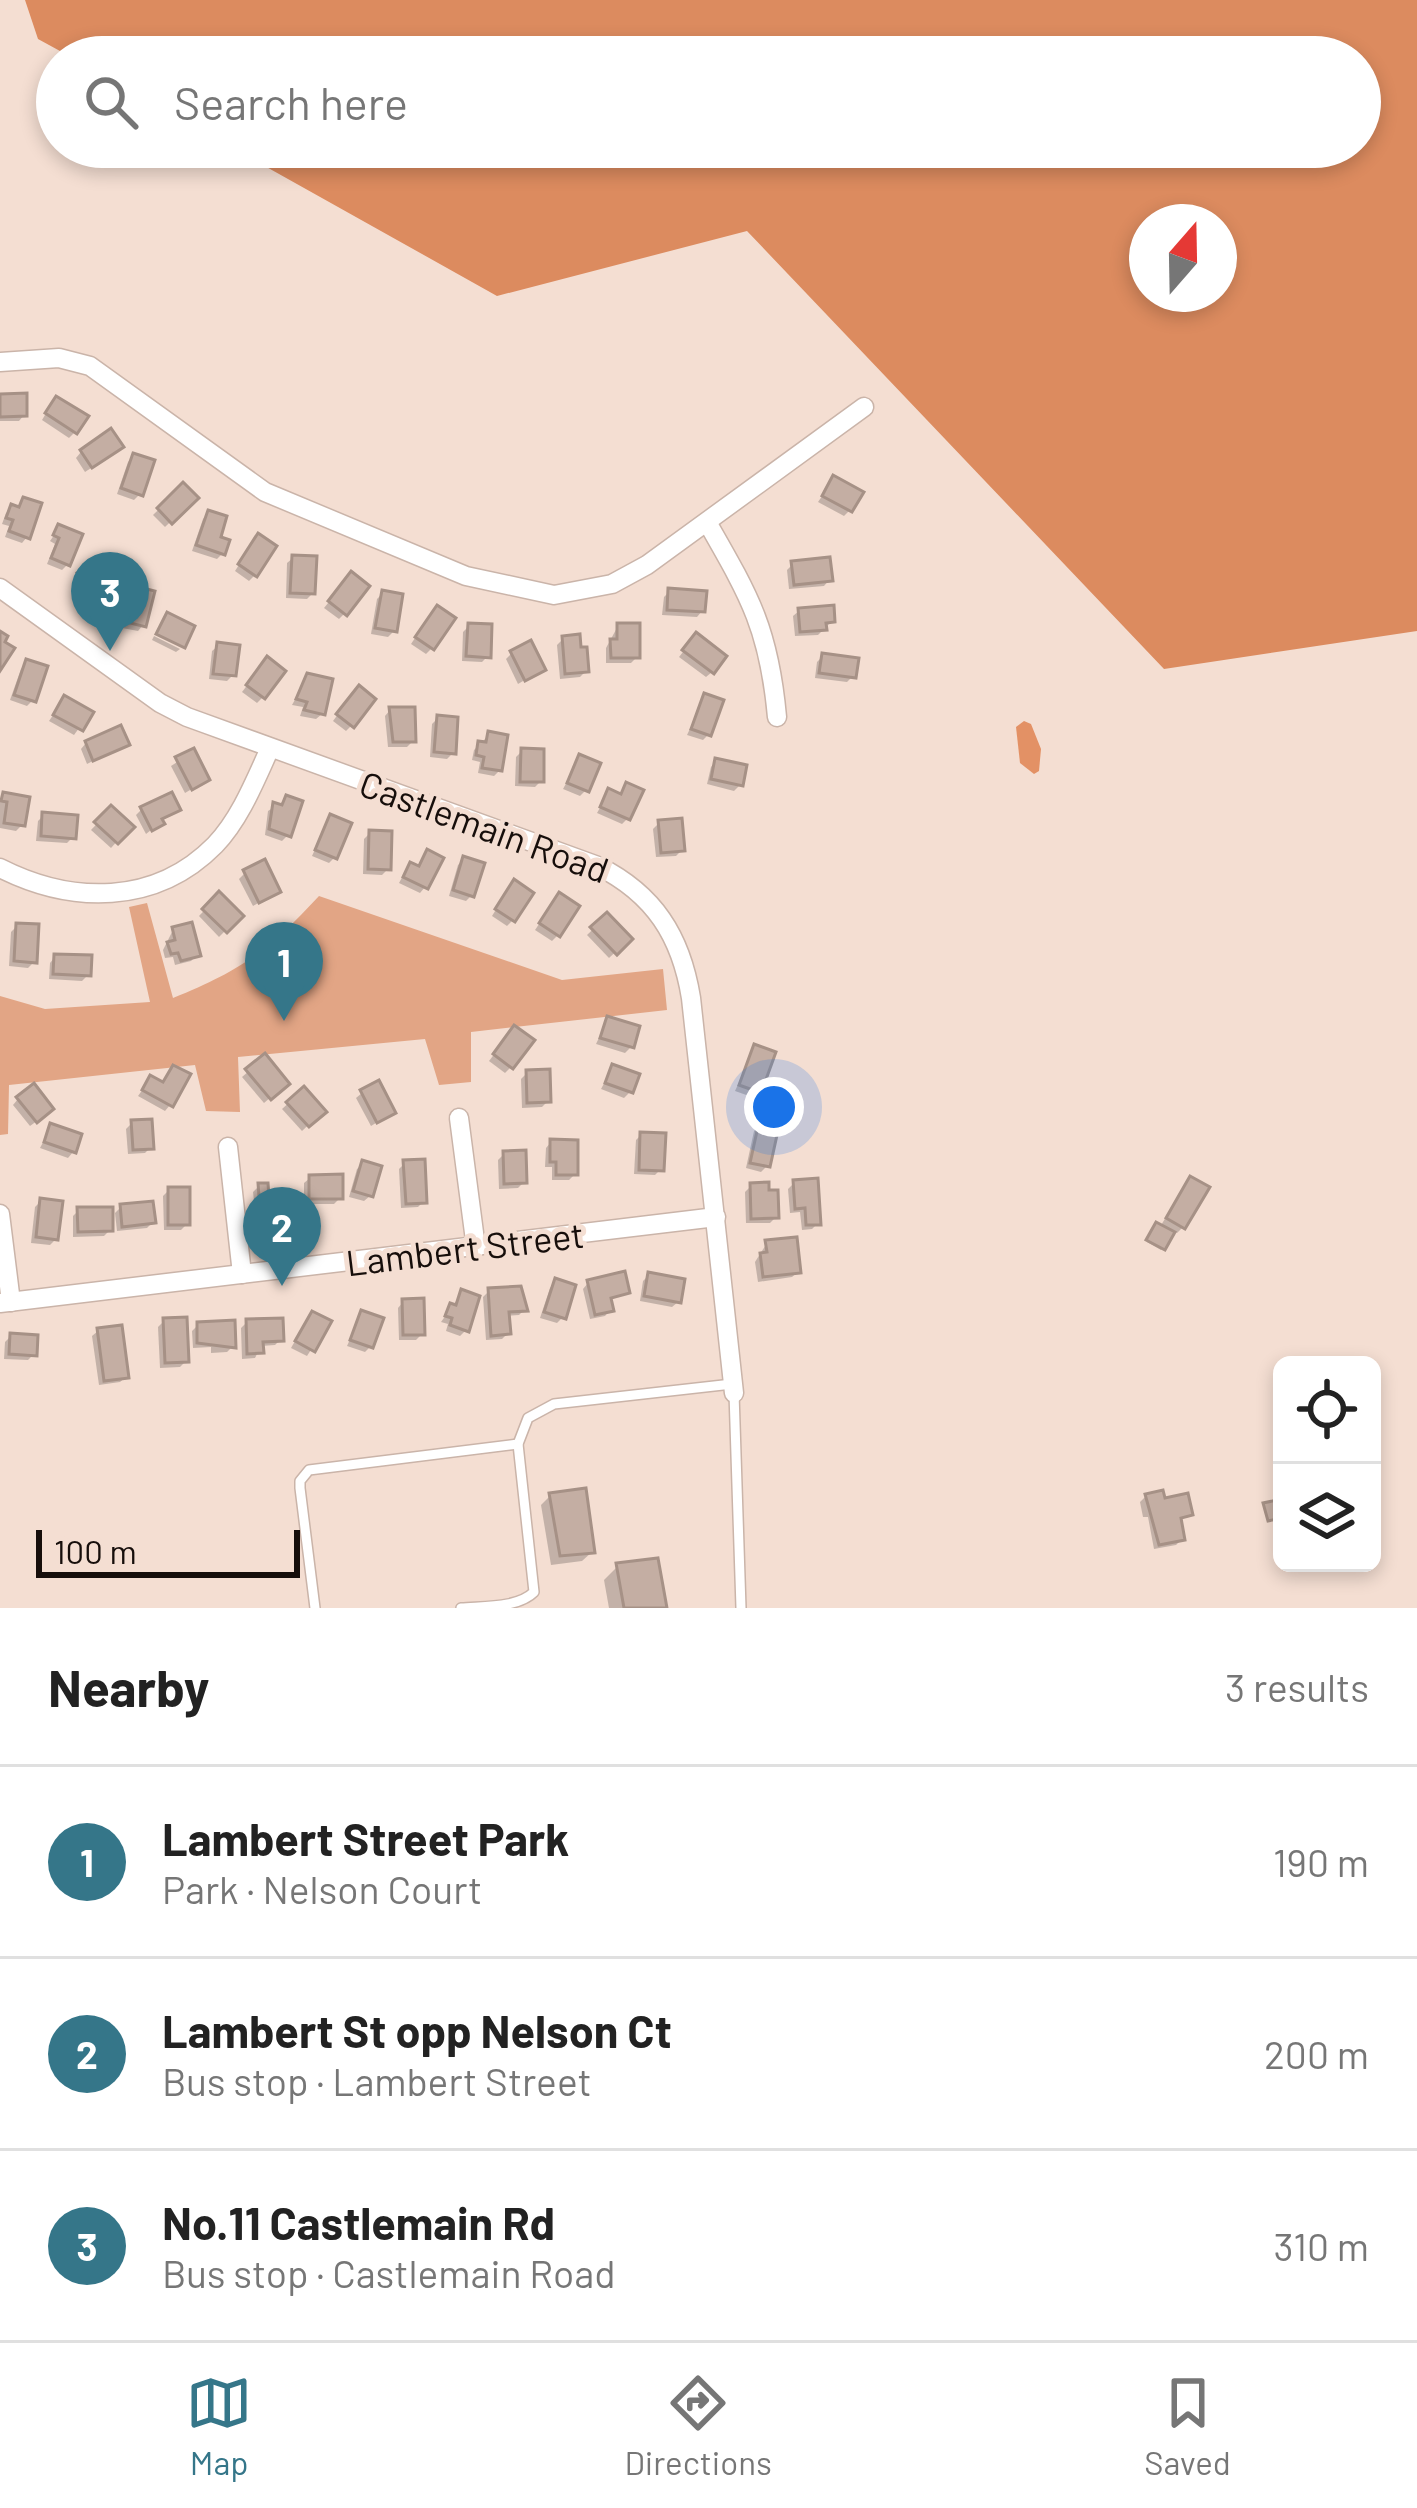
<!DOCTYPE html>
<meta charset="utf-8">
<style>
body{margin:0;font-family:Barlow,sans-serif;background:#f6f6f6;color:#222}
.controls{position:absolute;right:36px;bottom:36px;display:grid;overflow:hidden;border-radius:18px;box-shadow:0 6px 18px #0003}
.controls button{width:108px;height:108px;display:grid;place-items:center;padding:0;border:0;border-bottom:3px solid #e0e0e0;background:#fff;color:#222;font:60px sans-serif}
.compass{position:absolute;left:1129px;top:204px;width:108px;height:108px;border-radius:50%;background:#fff;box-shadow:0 6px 18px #0003;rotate:20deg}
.scale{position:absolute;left:36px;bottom:30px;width:264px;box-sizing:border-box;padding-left:12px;border:6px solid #160e0b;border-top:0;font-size:33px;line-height:42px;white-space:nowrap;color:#160e0b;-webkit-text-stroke:9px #f4ded2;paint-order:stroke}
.you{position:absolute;left:774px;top:1107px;width:42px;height:42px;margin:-30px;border:9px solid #fff;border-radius:50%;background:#1a73e8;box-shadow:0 0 0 18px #1a73e833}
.badge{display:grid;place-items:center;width:78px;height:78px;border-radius:50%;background:#357689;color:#fff;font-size:39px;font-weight:700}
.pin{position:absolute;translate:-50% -99px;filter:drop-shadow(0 3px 6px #0008)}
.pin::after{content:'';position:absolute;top:63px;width:42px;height:36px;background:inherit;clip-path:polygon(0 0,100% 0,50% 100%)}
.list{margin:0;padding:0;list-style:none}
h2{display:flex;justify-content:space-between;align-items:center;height:156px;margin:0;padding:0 48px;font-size:51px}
h2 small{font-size:39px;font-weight:400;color:#767676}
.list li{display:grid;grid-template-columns:78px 1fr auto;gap:36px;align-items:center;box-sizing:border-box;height:192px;padding:0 48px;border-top:3px solid #e0e0e0}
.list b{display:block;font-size:45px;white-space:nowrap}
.list p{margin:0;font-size:39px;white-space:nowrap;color:#767676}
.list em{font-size:39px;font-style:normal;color:#767676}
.icon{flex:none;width:66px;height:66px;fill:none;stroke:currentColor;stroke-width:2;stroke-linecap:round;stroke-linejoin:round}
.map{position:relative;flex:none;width:1417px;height:1608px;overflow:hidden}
.search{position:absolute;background:#fff;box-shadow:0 6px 18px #0003;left:36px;right:36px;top:36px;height:132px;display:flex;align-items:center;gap:30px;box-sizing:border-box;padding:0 42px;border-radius:66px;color:#767676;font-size:45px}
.sheet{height:732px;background:#fff}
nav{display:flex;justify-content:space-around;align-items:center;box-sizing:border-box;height:168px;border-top:3px solid #e0e0e0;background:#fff;font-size:33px;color:#767676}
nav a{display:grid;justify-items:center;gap:6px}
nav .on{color:#357689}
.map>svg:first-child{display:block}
</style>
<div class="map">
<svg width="1417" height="1608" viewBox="0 0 1417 1608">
<rect width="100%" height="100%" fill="#f4ded2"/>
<path fill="#e2a585" d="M 319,896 L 562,980 L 663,969 L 667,1010 L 471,1032 L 471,1082 L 439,1085 L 425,1039 L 238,1057 L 240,1112 L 206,1111 L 195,1065 L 9,1085 L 8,1134 L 0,1135 L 0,996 L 45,1009 L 150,1002 L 129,907 L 147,903 L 173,998 C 242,970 269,950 319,896 Z"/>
<path fill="#dc8b5f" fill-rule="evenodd" d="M 25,0 L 1417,0 L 1417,631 L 1164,669 L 747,231 L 497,296 L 231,147 L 1360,147 L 1360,57 L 71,57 L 38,39 ZM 1147,222 L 1219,222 L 1219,294 L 1147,294 Z"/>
<polygon fill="#e39165" points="1024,721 1031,724 1041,749 1039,771 1034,774 1020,763 1016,727"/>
<g fill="#0003">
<polygon points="0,397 24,415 19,421 0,421"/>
<polygon points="51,405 75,432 69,438 42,420"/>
<polygon points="81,452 114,453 85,472 76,458"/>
<polygon points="134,456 140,494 134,500 117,494 128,462"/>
<polygon points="834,479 850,510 844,516 818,502"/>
<polygon points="183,486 195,498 165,527 153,515"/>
<polygon points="24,500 27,537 22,543 5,537 9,526 2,524 6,513 12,508 17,509"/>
<polygon points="209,513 223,553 217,559 192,551 203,519"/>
<polygon points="59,528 67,565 62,570 47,564 55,544 50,541"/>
<polygon points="253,543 255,575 249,581 235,571"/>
<polygon points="293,558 313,593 307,599 286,598 287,563"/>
<polygon points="793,564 829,580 824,586 789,589 787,570"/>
<polygon points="79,575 119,575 82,597 73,581"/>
<polygon points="346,581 344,614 339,619 324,608"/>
<polygon points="136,589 143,625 138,631 122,628 125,616 117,614 120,604"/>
<polygon points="670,591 702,611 697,617 662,615 664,597"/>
<polygon points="383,593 394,631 388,637 371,634 377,599"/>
<polygon points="799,611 832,621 818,635 795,636 793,616"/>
<polygon points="431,614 432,648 426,654 411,644"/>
<polygon points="469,626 488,656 482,662 462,661 463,632"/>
<polygon points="618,626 637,657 631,663 606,663 606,648"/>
<polygon points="154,636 180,649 176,652 152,640"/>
<polygon points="563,639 586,671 580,677 560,679 557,645"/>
<polygon points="691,642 712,672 706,677 679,657"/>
<polygon points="218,646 233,675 227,681 209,679 212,651"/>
<polygon points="511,654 543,669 518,684 506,659"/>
<polygon points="823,656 853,676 847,682 815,678 817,662"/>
<polygon points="27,663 33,700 27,706 10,700 21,669"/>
<polygon points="262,666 263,697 257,703 242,692"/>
<polygon points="308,676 322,714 316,719 300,716 303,707 292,705"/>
<polygon points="353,694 351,726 346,731 333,721"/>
<polygon points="705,697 708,735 703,740 687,735"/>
<polygon points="64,699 90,713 74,735 49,721"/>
<polygon points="390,710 413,741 407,747 388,747 385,716"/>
<polygon points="438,718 453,753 447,759 430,757 432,724"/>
<polygon points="489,735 500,770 494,776 478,773 480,762 472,760 474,750"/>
<polygon points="86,743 126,744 87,764 81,749"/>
<polygon points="522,751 541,781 535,787 515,786 516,757"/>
<polygon points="193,752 207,780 185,793 171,766"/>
<polygon points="580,758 586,790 580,796 563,789"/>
<polygon points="716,761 740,785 734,791 707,784 711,767"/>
<polygon points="627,786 628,818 622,824 597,813 609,792 619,796"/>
<polygon points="4,795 22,825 16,831 0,828 0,799"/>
<polygon points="287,799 288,835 282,841 265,835 268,811"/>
<polygon points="111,809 130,827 111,848 91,830"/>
<polygon points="142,809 177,809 146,834 136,815"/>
<polygon points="44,815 73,837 67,843 36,841 38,821"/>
<polygon points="330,817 335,857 329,863 312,856"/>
<polygon points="659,823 682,850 676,856 656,857 653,829"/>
<polygon points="370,833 388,869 382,875 363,874 364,839"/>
<polygon points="427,853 425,887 420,893 399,883 405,872 411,866 417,869"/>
<polygon points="464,859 472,895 466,901 449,896 458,865"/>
<polygon points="245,873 278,891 253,906 239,879"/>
<polygon points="509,889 513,920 507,926 492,916"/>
<polygon points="219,895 240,916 219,937 199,916"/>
<polygon points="554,902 558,935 552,941 535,930"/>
<polygon points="607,916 629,939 609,958 587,935"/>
<polygon points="17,926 34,962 28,968 9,966 11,932"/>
<polygon points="173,930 197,955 191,961 175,965 173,957 165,958 163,950"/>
<polygon points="55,957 88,975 82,981 49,979 50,963"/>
<polygon points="608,1019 631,1047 625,1053 596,1044"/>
<polygon points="509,1035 511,1067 505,1073 489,1061"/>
<polygon points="755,1047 758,1092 752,1097 735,1091"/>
<polygon points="264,1058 286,1084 264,1103 242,1077"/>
<polygon points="613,1067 630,1092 624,1098 601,1089"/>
<polygon points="173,1068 170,1105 165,1111 138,1096 151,1078 162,1084"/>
<polygon points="527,1073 548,1101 542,1107 522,1108 521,1079"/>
<polygon points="303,1090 323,1111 302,1131 282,1109"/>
<polygon points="362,1093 392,1113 371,1126 356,1098"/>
<polygon points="18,1099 45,1115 30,1126 13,1105"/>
<polygon points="132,1123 151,1147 145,1153 128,1154 126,1129"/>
<polygon points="760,1125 767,1166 761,1172 746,1168 754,1131"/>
<polygon points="51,1127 73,1152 68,1158 40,1148"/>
<polygon points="641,1135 661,1169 655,1175 634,1174 636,1140"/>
<polygon points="551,1142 575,1174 569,1180 552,1180 552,1167 545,1167 546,1148"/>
<polygon points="504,1154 524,1182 518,1188 499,1189 498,1160"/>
<polygon points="405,1163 424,1201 418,1207 401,1208 399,1169"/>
<polygon points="363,1164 370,1196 364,1201 349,1197 357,1169"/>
<polygon points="310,1178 340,1198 334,1204 304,1204 304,1183"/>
<polygon points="794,1183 818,1223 812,1229 802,1230 800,1212 790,1213 788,1189"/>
<polygon points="1185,1185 1183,1227 1177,1233 1172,1230 1161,1250 1147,1242 1154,1227 1160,1227"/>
<polygon points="259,1186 266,1202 296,1219 290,1225 257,1228 253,1192"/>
<polygon points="751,1186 776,1217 770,1223 746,1223 745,1192"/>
<polygon points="169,1190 187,1224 181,1230 164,1230 163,1196"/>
<polygon points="41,1201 56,1239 50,1245 31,1243 35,1207"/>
<polygon points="121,1207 153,1222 147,1228 117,1231 115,1213"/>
<polygon points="79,1210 110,1230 104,1236 73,1237 73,1216"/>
<polygon points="767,1243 798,1272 792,1277 758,1282 755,1262"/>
<polygon points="649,1275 678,1302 672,1307 640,1301 643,1281"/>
<polygon points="555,1282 563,1317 557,1323 540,1318 550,1288"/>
<polygon points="588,1283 627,1292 608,1301 610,1310 605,1316 590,1319 583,1289"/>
<polygon points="489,1291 524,1310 519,1315 506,1316 508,1333 502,1339 486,1340 483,1297"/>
<polygon points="462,1293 466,1330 460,1336 446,1331 448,1324 441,1322"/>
<polygon points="403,1302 422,1334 416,1340 399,1340 398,1308"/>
<polygon points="362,1313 370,1347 365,1352 347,1346"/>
<polygon points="307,1320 328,1323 307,1356 291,1348"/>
<polygon points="164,1321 186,1361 180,1367 160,1368 158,1327"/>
<polygon points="247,1322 281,1339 275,1345 261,1346 255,1358 242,1359 241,1328"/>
<polygon points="198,1325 233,1346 227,1352 211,1353 211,1347 193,1348 192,1331"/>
<polygon points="98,1331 126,1377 120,1382 99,1385 92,1336"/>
<polygon points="11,1336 34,1354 28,1360 4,1359 5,1342"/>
<polygon points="550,1496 592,1552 582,1561 551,1565 541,1505"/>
<polygon points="1146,1496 1189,1514 1179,1521 1182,1539 1176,1545 1154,1549 1148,1517 1143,1517 1140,1502"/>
<polygon points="618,1566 662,1608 609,1608 604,1580"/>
</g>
<g fill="#c4aea3" stroke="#a69186" stroke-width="3">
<polygon points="27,393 27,416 0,417 0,394"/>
<polygon points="56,396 89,416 77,434 45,413"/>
<polygon points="111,428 124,447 92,468 80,450"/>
<polygon points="133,453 155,460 143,496 121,488"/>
<polygon points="833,475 864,492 852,512 822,496"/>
<polygon points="183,482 199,498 172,524 157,508"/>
<polygon points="23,497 42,503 30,539 9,531 13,520 6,518 11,504 19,507"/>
<polygon points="208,510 227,516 221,537 230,540 225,555 196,545"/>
<polygon points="58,524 83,534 70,566 51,558 59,538 53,535"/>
<polygon points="258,533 277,546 257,577 238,564"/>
<polygon points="112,555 123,576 88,594 77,573"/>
<polygon points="292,555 317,556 315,594 290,593"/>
<polygon points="830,557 833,581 794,585 791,561"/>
<polygon points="351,571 370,586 347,616 328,601"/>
<polygon points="135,586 155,591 146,627 126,622 129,611 121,609 124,595 132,597"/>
<polygon points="668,588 707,591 705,612 667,610"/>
<polygon points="382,590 403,594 397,632 375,628"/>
<polygon points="437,605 456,618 434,650 415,637"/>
<polygon points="834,605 835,622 826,623 827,630 800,632 798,608"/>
<polygon points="167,612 195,626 185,648 156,634"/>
<polygon points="468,623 492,624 491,658 466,656"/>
<polygon points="617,623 640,623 640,658 611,658 610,639 617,639"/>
<polygon points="0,631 8,636 5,642 15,648 0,671"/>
<polygon points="696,632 727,656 714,674 682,650"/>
<polygon points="580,634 581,647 587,647 589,672 565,674 562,636"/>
<polygon points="531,640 546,670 525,681 510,651"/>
<polygon points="217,642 240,645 236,676 213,674"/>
<polygon points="822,653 859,658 856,678 819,673"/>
<polygon points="267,656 286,671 265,699 246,685"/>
<polygon points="26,659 48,666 36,702 14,695"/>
<polygon points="307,673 333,679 325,715 304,710 307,702 296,699"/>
<polygon points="359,685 376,699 354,728 336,714"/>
<polygon points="704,693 724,700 711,736 691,729"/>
<polygon points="64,695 94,712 83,731 53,715"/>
<polygon points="389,707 415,707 416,742 393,742"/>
<polygon points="437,715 458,717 456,754 434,752"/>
<polygon points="121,725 130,745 93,761 85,741"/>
<polygon points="488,731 508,735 502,771 482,768 484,757 476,755 478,741 486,742"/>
<polygon points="194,748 210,780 192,790 175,757"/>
<polygon points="521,748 544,749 544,782 520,782"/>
<polygon points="579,754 601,763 589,792 567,783"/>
<polygon points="715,758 747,765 743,786 711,779"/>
<polygon points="626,782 644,790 630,820 600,807 608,788 621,794"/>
<polygon points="3,792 30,797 25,826 4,823 7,802 1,801"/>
<polygon points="172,792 181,810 162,819 165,824 152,831 140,807"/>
<polygon points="286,795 303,801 291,837 269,829 273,802 282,805"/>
<polygon points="111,805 135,827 118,844 94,822"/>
<polygon points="42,812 78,815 76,839 41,836"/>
<polygon points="330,814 352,823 337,859 315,850"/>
<polygon points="682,818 685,851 661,853 658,820"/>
<polygon points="369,830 392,831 391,870 368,869"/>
<polygon points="427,849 444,858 428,889 403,877 410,862 419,866"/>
<polygon points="463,856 485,863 474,897 453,890"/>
<polygon points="265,859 281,892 259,903 243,870"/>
<polygon points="514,879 534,893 515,922 495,909"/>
<polygon points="219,891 244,916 227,933 202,909"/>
<polygon points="559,892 580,906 560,937 539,923"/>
<polygon points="607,912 633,939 617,955 590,927"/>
<polygon points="192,922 201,956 181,961 178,953 171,954 167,942 175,940 172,927"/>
<polygon points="16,923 39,924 37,963 14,961"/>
<polygon points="54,954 92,955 91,976 53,974"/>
<polygon points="607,1016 640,1026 634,1048 600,1038"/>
<polygon points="514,1025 535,1040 513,1069 493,1054"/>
<polygon points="754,1044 776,1052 761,1093 739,1085"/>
<polygon points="265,1053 290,1084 271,1100 245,1069"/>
<polygon points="612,1064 640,1074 633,1093 605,1083"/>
<polygon points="173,1065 191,1074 173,1107 142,1090 150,1075 163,1082"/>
<polygon points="550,1069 551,1102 527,1103 526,1070"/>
<polygon points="379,1080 396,1113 377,1123 360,1090"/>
<polygon points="34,1083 54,1109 37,1123 16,1097"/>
<polygon points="304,1086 327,1112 309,1127 286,1102"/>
<polygon points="152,1119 154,1149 133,1150 131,1120"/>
<polygon points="759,1122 779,1126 770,1167 750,1163"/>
<polygon points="50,1123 82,1134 76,1153 44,1142"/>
<polygon points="640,1132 666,1133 664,1171 639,1170"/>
<polygon points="550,1139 578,1140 578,1175 556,1175 556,1162 550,1162"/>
<polygon points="526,1150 527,1183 504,1184 503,1151"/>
<polygon points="425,1159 427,1203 406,1204 403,1160"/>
<polygon points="362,1160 382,1166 373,1197 353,1191"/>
<polygon points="343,1174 343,1199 309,1199 309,1175"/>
<polygon points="1190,1176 1210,1187 1185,1229 1166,1218"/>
<polygon points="818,1178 821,1225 806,1225 805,1208 795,1209 793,1180"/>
<polygon points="769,1182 769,1190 778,1190 779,1218 751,1219 750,1183"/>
<polygon points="258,1183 268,1183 269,1198 297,1196 299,1220 261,1224"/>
<rect x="168" y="1187" width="22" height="38"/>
<polygon points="40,1198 63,1201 58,1240 36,1237"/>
<polygon points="153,1201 156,1223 122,1227 120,1204"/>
<polygon points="77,1207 113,1207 113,1231 78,1232"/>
<polygon points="1156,1222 1175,1232 1165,1250 1146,1240"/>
<polygon points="797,1237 801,1273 763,1277 760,1253 767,1252 765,1240"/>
<polygon points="625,1271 630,1293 611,1298 614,1311 595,1315 587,1280"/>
<polygon points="648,1272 685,1279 681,1303 644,1296"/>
<polygon points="555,1278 576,1285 566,1319 544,1312"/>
<polygon points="521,1286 528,1311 509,1312 511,1334 491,1336 488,1288"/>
<polygon points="461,1289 480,1296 469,1332 450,1325 452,1318 445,1316 450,1303 456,1305"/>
<polygon points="424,1298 425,1335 403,1335 402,1299"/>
<polygon points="361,1310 384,1318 373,1348 350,1340"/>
<polygon points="312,1311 332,1321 315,1352 295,1341"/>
<polygon points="187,1317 189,1362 165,1363 163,1318"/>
<polygon points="283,1318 284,1341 263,1342 264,1353 247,1354 246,1319"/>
<polygon points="235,1320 236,1348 197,1343 197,1322"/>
<polygon points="122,1325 129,1378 104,1381 97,1328"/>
<polygon points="10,1333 38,1335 37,1356 9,1354"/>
<polygon points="586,1488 595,1553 560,1556 549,1493"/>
<polygon points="1163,1490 1165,1498 1188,1493 1193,1515 1181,1518 1185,1540 1159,1545 1145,1494"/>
<polygon points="1282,1499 1282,1518 1268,1521 1263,1503"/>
<polygon points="658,1558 667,1608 624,1608 616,1563"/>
</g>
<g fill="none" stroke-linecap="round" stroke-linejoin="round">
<defs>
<g id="service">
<polyline points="734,1393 741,1608"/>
<polyline points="315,1608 300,1488 300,1481 309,1470 518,1444"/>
<path d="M 461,1608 C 484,1606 518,1608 534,1592 L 518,1444 L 528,1418 L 554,1404 L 732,1384"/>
</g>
<g id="minor">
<polyline points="0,362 59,358 90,366 265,492 466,576 554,595 612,584 647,565 864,407"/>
<path d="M 707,522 C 750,597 769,629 777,717"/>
<path d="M 0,588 L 160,703 L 187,717 L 598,866 C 654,894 681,936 691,998 L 734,1393"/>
<path d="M 0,868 C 71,904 155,906 215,845 C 240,819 255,781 270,748"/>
<polyline points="459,1118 476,1248"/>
<polyline points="228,1147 242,1274"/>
<polyline points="0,1214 11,1302"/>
<polyline points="0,1303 716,1217"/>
</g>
</defs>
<use href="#service" stroke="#cab4a9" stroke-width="12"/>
<use href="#minor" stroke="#cab4a9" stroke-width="21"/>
<use href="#service" stroke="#fff" stroke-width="9"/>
<use href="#minor" stroke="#fff" stroke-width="18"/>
</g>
<g text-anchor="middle" stroke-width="10" stroke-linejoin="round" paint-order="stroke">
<g font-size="36" fill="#160e0b" stroke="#f4ded2">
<text transform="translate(484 827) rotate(20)" y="13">Castlemain Road</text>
<text transform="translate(465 1249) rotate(-7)" y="13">Lambert Street</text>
</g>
</g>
</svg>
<div class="controls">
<button><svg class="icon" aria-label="locate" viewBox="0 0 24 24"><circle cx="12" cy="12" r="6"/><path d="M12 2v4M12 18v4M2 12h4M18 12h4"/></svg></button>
<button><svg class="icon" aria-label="layers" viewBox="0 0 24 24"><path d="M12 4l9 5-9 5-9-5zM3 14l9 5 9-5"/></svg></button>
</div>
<svg class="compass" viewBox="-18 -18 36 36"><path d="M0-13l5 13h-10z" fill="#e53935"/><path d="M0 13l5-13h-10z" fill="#767676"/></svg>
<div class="scale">100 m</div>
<div class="you"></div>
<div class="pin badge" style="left:284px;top:1021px">1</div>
<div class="pin badge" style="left:282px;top:1286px">2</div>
<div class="pin badge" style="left:110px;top:651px">3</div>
<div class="search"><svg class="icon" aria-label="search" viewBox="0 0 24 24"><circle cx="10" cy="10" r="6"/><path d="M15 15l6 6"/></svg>Search here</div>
</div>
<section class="sheet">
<h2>Nearby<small>3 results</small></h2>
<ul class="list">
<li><span class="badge">1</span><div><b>Lambert Street Park</b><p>Park · Nelson Court</p></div><em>190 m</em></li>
<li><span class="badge">2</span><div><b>Lambert St opp Nelson Ct</b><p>Bus stop · Lambert Street</p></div><em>200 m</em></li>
<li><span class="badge">3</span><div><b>No.11 Castlemain Rd</b><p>Bus stop · Castlemain Road</p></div><em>310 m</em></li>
</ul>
</section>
<nav>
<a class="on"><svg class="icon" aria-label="map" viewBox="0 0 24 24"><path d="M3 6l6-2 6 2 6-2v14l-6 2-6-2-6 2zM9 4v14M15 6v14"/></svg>Map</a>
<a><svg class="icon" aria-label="directions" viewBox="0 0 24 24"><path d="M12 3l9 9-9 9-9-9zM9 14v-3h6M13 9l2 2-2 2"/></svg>Directions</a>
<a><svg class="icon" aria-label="saved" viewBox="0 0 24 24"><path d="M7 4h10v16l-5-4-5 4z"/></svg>Saved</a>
</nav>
